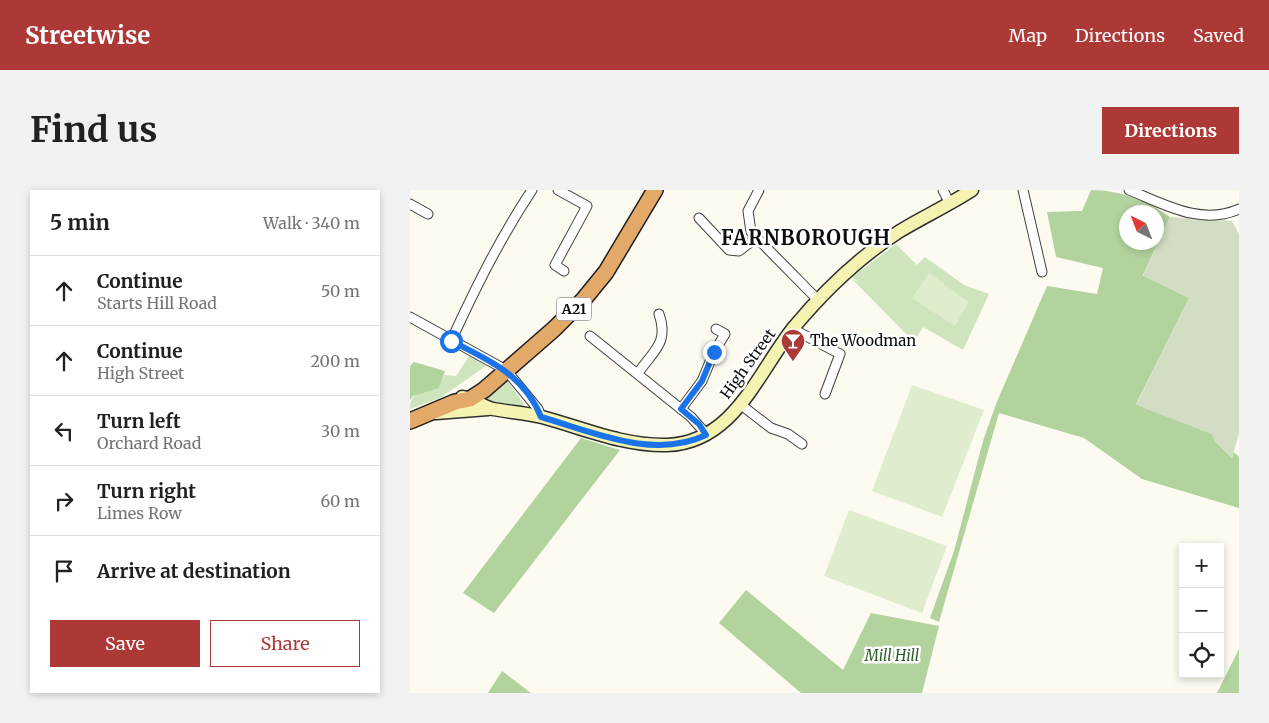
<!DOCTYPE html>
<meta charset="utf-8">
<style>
body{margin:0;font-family:Merriweather,serif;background:#f2f2f2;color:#202124}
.controls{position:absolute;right:15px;bottom:15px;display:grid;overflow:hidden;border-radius:0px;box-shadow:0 2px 8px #0003}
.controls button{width:45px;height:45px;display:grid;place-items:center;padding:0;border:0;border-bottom:1px solid #e0e0e0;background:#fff;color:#202124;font:25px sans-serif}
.compass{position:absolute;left:709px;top:15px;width:45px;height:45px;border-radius:50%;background:#fff;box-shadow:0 2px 8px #0003;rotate:318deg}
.stop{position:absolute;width:15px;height:15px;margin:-11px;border:4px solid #1a73e8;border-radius:50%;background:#fff}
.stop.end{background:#1a73e8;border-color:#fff;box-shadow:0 1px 5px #0008}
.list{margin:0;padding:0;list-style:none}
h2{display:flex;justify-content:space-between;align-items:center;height:65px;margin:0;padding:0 20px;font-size:21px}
h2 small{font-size:16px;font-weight:400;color:#757577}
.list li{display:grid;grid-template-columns:32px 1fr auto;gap:15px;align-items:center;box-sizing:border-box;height:70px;padding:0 20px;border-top:1px solid #e0e0e0}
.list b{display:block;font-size:19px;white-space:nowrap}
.list p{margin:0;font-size:16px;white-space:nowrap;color:#757577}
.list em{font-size:16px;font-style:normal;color:#757577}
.actions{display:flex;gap:10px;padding:15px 20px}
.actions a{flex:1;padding:11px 0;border:1px solid #ac3936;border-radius:0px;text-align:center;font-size:18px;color:#ac3936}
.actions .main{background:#ac3936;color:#fff}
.icon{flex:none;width:28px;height:28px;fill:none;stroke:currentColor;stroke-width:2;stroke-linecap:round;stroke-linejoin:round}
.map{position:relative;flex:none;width:829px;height:503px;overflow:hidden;border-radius:0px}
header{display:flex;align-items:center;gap:30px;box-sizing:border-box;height:70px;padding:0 25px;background:#ac3936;color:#fff}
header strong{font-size:24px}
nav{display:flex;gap:28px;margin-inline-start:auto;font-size:18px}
.intro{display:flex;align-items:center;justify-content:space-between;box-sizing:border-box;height:120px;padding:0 30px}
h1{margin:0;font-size:35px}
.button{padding:12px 22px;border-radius:0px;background:#ac3936;color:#fff;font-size:18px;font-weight:700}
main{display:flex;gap:30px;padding:0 30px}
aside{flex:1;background:#fff;border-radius:0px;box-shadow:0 2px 8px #0003}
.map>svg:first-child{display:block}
</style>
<header>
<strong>Streetwise</strong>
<nav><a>Map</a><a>Directions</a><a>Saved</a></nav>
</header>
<div class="intro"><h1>Find us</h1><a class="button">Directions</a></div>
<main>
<aside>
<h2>5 min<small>Walk · 340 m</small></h2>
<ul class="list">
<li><svg class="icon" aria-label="ahead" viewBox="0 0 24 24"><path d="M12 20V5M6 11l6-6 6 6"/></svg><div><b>Continue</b><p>Starts Hill Road</p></div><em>50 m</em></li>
<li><svg class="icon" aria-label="ahead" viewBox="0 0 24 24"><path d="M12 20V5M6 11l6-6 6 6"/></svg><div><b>Continue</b><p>High Street</p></div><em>200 m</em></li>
<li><svg class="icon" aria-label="left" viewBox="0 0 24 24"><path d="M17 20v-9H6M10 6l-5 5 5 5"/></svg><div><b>Turn left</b><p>Orchard Road</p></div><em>30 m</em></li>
<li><svg class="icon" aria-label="right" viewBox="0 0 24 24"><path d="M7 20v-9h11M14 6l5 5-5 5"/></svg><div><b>Turn right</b><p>Limes Row</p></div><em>60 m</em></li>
<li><svg class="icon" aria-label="arrive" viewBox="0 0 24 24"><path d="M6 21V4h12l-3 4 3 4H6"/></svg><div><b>Arrive at destination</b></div></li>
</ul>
<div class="actions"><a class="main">Save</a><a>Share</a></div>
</aside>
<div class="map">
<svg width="829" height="503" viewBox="0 0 829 503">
<rect width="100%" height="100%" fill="#fdfbf0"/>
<g fill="#cee4bd">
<polygon points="486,54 507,75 515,67 554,95 579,104 553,160 513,137 504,152 441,88 450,93 442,87"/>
<path d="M 60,165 L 76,176 L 30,208 L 0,219 C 0,201 14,202 29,198 L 34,185 L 46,186 Z"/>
<polygon points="97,190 114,214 109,217 71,211 71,207"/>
</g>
<g fill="#b2d29e" fill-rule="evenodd">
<path d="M 681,0 C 709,0 738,11 760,27 L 733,85 L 779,108 L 726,214 L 802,244 L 806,252 L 822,268 L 824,262 L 829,267 L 829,318 L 732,289 L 674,248 L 589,223 L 529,432 L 520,428 L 544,361 L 573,251 L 586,214 L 637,96 L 687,104 L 693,78 L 646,67 L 637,22 L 672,21 ZM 716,22 L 746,22 L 746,52 L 716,52 Z"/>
<polygon points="4,172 35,181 29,198 3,206 0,210 0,176"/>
<polygon points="171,248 210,260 84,423 53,403"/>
<polygon points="336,400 433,480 461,423 529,436 512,503 391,503 309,433"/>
<polygon points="829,459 829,503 807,503"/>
<polygon points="92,481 121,503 78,503"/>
</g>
<polygon fill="#d2ddc3" points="760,27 822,31 829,44 829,244 822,268 806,252 802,244 726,215 779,108 733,86"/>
<g fill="#dfecce">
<polygon points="519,83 559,112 545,136 502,108"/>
<polygon points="502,195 574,220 532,327 462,301"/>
<polygon points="439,320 537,356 512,423 414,386"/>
</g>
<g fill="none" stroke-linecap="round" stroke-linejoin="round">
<defs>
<g id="street">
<polyline points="148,0 177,16 145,75 154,81"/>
<polyline points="349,0 338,21 341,42 407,109"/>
<polyline points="533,0 540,14"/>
<polyline points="613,0 632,82"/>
<path d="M 719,0 C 754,14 791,36 829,19"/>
<polyline points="0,14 18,24"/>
<polyline points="289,28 319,60 329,61 346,48"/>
<polyline points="0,127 96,180 128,219 131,227"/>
<polyline points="383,139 430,164 415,204"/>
<polyline points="180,146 281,227 297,245"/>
<path d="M 41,151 C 65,99 90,48 122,0"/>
<path d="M 228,183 C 244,160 259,153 249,124"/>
<polyline points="330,214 361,238 378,244 392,254"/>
<polyline points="271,219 292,191 304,162 315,144 306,139"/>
</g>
<g id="secondary">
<path d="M 52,207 C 62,207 73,217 83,219 C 99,222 116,223 132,227 C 173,238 213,256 257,255 C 324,253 348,182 384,137 C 415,100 449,67 490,41 C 513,27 539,15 562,0"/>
<polyline points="26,223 78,219"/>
</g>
<polyline id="highway" points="0,231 45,212 60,209 74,200 144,139 174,109 196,82 245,0"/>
</defs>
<use href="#street" stroke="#404040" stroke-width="11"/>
<use href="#secondary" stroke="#2f2f2f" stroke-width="15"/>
<use href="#highway" stroke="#1e1e1e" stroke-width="18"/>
<use href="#street" stroke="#fff" stroke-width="9"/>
<use href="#secondary" stroke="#f5f3b2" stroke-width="12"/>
<use href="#highway" stroke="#e3a968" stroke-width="15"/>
</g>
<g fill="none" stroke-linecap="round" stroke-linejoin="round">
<path stroke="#1a73e8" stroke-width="6" d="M 41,151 C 79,170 114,185 131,227 C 183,242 244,270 296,245 L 289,234 L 271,219 L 292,191 L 304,162"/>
</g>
<defs>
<symbol id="bar-pin" viewBox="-11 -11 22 30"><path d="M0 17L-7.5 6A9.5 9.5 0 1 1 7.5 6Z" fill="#ac3936" stroke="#fff"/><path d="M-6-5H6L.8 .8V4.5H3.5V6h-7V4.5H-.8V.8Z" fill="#fff"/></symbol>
</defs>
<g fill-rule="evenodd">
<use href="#bar-pin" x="369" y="137" width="28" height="38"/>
</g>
<g text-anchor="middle" stroke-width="5" stroke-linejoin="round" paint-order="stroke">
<rect fill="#fff" stroke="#565656" stroke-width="1" x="146.5" y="107.5" width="35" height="23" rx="4"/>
<g font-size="14" font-weight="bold" fill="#0d0d0d">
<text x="164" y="124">A21</text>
</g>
<g font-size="15" fill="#0d0d0d" stroke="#fff" text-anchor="start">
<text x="400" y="156">The Woodman</text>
</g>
<g font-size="15" fill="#0d0d0d" stroke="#fff">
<text transform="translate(338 174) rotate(-54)" y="5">High Street</text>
</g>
<g font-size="15" font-style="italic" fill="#2d5d26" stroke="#fff">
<text x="482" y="471">Mill Hill</text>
</g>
<g font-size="20" font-weight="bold" letter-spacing="1" fill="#0d0d0d" stroke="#fff">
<text x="396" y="55">FARNBOROUGH</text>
</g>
</g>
</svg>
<div class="controls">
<button>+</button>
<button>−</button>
<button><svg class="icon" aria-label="locate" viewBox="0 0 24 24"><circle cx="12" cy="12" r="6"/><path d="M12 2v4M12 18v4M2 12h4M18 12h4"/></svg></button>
</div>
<svg class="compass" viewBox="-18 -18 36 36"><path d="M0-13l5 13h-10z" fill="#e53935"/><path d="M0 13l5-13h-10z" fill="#757577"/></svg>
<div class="stop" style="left:41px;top:151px"></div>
<div class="stop end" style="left:304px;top:162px"></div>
</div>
</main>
